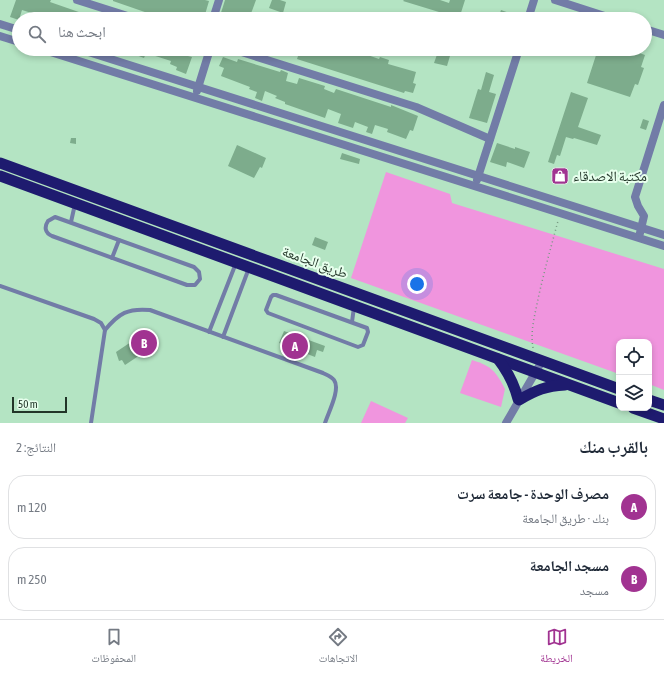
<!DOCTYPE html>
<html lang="ar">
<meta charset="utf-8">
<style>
body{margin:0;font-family:"Asap Condensed","Noto Naskh Arabic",sans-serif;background:#f2f2f3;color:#1f2937;direction:rtl}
.controls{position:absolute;right:12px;bottom:12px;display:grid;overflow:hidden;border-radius:8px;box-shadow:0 2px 6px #0003}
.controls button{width:36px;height:36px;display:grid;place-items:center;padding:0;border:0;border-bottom:1px solid #e0e1e3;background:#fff;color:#1f2937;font:20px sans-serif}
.scale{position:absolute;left:12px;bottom:10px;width:55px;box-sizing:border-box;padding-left:4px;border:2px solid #223528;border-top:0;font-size:11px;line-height:14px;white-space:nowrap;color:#223528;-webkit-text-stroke:3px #e7ffed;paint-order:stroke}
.you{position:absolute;left:417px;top:284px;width:14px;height:14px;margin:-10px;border:3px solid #fff;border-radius:50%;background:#1a73e8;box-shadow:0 0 0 6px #1a73e833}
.badge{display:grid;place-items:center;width:26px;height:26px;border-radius:50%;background:#a13391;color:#fff;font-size:13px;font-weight:700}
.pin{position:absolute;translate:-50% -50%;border:2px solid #fff;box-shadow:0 1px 4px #0006}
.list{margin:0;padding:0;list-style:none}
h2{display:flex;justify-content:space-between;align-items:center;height:52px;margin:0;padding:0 16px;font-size:17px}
h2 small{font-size:13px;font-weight:400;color:#747a83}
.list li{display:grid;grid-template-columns:26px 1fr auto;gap:12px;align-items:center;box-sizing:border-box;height:64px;margin:0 8px 8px;padding:0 8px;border:1px solid #e0e1e3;border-radius:16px}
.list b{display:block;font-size:15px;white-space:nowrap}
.list p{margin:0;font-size:13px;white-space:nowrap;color:#747a83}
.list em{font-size:13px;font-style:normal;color:#747a83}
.icon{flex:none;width:22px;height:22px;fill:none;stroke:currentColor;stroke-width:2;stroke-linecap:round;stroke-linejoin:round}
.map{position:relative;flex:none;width:664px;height:423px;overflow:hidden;direction:ltr}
.search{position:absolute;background:#fff;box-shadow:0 2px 6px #0003;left:12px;right:12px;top:12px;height:44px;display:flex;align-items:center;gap:10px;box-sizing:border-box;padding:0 14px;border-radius:22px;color:#747a83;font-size:15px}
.sheet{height:196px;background:#fff}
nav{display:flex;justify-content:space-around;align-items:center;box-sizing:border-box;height:56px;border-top:1px solid #e0e1e3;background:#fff;font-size:11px;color:#747a83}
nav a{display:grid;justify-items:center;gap:2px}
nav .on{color:#a13391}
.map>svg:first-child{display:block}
</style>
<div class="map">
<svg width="664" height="423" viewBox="0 0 664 423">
<rect width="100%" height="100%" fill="#b4e4c3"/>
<g fill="#f095de">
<polygon points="386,172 450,194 452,203 664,269 664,390 649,384 649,342 619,342 619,374 351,278"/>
<path d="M 472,360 C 492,366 496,372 505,389 L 501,407 L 460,393 Z"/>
<polygon points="371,401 408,418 405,423 361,423"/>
</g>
<g fill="#7dac8c">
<polygon points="16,0 51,0 50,2 96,18 95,19 40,19 41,16 22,10 19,20 10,17"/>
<polygon points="113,0 205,0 209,1 204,18 200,16 199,19 182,19 168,15 167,19 165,19 113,1"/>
<polygon points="225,0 256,0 249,19 219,19"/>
<polygon points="272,0 280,0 286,2 283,13 269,8"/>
<polygon points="404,0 440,0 449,3 450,0 465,0 459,19 437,19 439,12 403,1"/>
<polygon points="501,10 512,14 510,19 498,19"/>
<polygon points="138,49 188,49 188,51 189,51 188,56 192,57 186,74 176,70 177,67 170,64 171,61 146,53 144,58 136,55"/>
<polygon points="279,49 353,49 353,50 379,59 380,57 389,60 388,64 416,72 413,83 416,84 413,93 405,91 404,93 300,60 297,59 298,56 279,50"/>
<polygon points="439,49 452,49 447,66 434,63"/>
<polygon points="598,49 628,49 645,55 641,67 644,68 638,85 635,84 630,97 587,83"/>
<polygon points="223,57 237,62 238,59 280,72 281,70 288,73 286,81 297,84 299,78 325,86 324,89 334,93 336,89 391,107 391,105 418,116 413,131 410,130 406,139 387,132 388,129 375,125 372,134 366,132 368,127 355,122 353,128 338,123 341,114 328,109 325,118 285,104 285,102 275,98 277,96 265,91 262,101 255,98 257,92 249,89 250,87 221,76 224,68 219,66"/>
<polygon points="486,72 494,75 489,92 496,94 487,123 469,118 478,89 481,90"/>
<polygon points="571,92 588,98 578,127 601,135 597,145 574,138 573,139 566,137 560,156 557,155 554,164 548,162"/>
<polygon points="643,119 649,121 646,130 640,128"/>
<polygon points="71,138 76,138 76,144 70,143"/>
<polygon points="497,143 515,149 515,147 530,152 524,168 507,162 506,167 490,162"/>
<polygon points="237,145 266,158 262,168 260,167 254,178 228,166"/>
<polygon points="342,153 360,159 359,164 340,159"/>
<polygon points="315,237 328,242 325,250 312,245"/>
<polygon points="284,331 325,346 323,352 317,350 315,357 279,343"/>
<polygon points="137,338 143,345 149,349 125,365 122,360 119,361 116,352"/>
</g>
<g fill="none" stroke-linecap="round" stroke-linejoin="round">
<path stroke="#769981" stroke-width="1.5" stroke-dasharray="1 3" stroke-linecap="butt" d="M 533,348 C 530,331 535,315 538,299 C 544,272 551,247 558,221"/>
<g stroke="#727ca7" stroke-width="4">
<path d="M 55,217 L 194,267 L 199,272 L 200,279 L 195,285 L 187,285 L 52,236 C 45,233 44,227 48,221 Z"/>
<polyline points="71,222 75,204"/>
<polyline points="112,258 119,240"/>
<polyline points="0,286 94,319 101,323 105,330 91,423"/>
<polygon points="273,295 276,295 367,328 368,332 363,345 358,347 268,313 266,310 271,297"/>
<polyline points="352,322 354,307"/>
<path d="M 105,330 C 119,313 128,308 150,310 L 323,373 C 327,375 332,377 334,380 C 341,389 328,413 325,423"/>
<polyline points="209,332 236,263"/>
<polyline points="223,337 249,268"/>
</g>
<g stroke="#727ca7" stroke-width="8">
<polyline points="77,0 137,19"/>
<polyline points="555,0 614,19"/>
<polyline points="213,19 219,0"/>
<polyline points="528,19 534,0"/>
<polyline points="0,24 19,30"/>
<polyline points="645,29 664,35"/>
<polyline points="0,36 19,42"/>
<polyline points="41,49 664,246"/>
<polyline points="79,49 664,235"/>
<polyline points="232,49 416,107 490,139"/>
<polyline points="197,91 210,49"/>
<polyline points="477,180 519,49"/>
<polyline points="640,233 644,216 638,206 635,197 664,105"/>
<polyline points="506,423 542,361"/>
</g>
<g stroke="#1e1b6f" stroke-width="11">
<polyline points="0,163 619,389"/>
<polyline points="0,176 619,403"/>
<path d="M 498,359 C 508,372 514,383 518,399"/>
<path d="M 519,400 C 536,390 546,386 565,385"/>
<polyline points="649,400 664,405"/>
<polyline points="633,408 664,419"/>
</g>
</g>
<defs>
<symbol id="shop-square" viewBox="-11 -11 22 22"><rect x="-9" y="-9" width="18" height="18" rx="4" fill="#a13391" stroke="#e7ffed"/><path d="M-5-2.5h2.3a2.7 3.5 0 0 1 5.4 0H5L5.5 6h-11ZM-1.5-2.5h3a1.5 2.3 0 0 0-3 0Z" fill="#fff"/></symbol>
</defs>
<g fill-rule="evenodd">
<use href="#shop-square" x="550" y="166" width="20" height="20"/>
</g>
<g text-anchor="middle" stroke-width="4" stroke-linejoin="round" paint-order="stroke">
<g font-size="14" fill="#223528" stroke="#e7ffed" text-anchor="start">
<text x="573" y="181">مكتبة الاصدقاء</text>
</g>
<g font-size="14" fill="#223528" stroke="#e7ffed">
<text transform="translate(315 262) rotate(20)" y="5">طريق الجامعة</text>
</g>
</g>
</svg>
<div class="controls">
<button><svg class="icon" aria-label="locate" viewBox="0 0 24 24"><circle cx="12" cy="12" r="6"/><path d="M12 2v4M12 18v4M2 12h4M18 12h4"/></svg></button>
<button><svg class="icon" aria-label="layers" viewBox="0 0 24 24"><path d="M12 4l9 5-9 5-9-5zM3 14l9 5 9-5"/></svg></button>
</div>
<div class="scale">50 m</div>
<div class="you"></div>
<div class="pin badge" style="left:295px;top:346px">A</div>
<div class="pin badge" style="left:144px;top:343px">B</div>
<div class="search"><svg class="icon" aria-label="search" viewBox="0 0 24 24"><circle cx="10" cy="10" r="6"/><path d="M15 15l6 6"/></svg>ابحث هنا</div>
</div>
<section class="sheet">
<h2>بالقرب منك<small>النتائج: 2</small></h2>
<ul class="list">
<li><span class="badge">A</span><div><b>مصرف الوحدة - جامعة سرت</b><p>بنك · طريق الجامعة</p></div><em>120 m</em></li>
<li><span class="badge">B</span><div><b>مسجد الجامعة</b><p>مسجد</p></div><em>250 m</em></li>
</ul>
</section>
<nav>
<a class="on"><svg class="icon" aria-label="map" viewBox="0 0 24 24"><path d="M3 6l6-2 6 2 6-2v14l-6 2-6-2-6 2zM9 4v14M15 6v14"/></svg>الخريطة</a>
<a><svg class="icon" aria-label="directions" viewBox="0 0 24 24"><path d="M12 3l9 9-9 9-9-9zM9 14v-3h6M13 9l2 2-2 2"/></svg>الاتجاهات</a>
<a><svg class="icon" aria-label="saved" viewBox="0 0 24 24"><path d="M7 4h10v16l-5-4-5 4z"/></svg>المحفوظات</a>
</nav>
